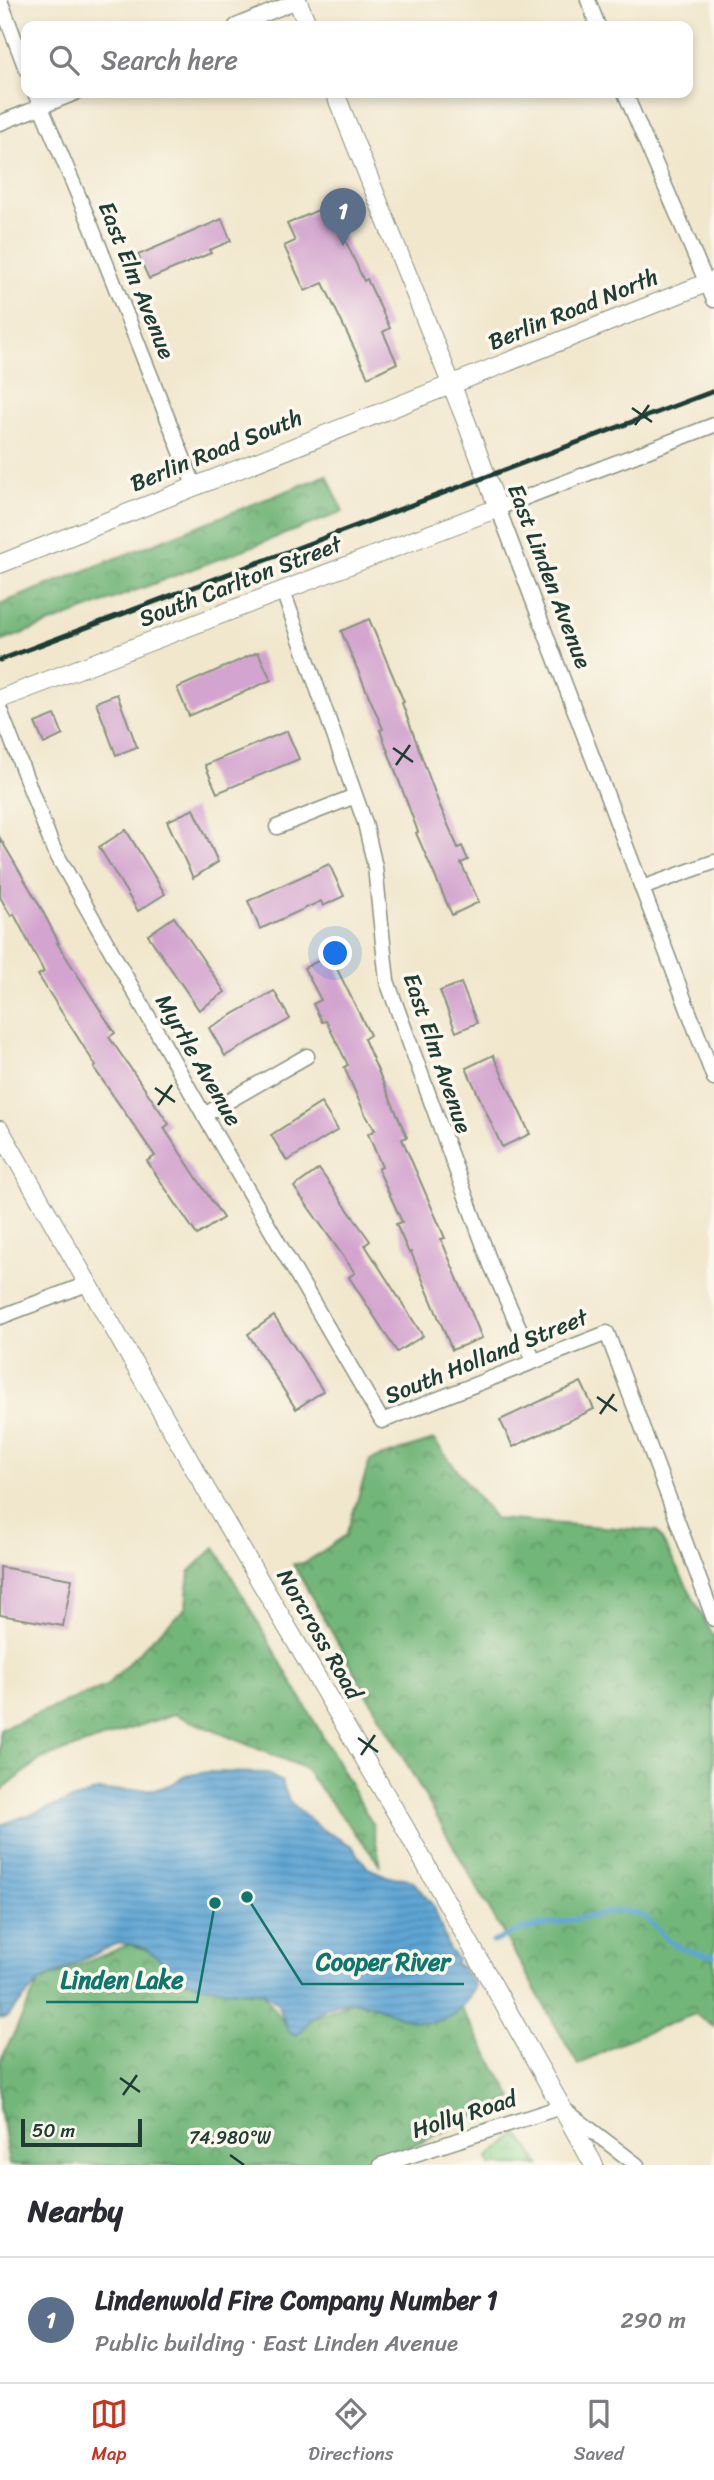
<!DOCTYPE html>
<meta charset="utf-8">
<style>
body{margin:0;font-family:Sriracha,sans-serif;background:#f2f2f3;color:#2b2b33}
.scale{position:absolute;left:21px;bottom:18px;width:121px;box-sizing:border-box;padding-left:7px;border:4px solid #1f3d34;border-top:0;font-size:19px;line-height:24px;white-space:nowrap;color:#1f3d34;-webkit-text-stroke:5px #fbf7ec;paint-order:stroke}
.you{position:absolute;left:336px;top:954px;width:24px;height:24px;margin:-18px;border:5px solid #fff;border-radius:50%;background:#1a73e8;box-shadow:0 0 0 10px #1a73e833}
.badge{display:grid;place-items:center;width:46px;height:46px;border-radius:50%;background:#c8321e;color:#fff;font-size:23px;font-weight:700}
.pin{position:absolute;translate:-50% -58px;filter:drop-shadow(0 2px 4px #0008)}
.pin::after{content:'';position:absolute;top:37px;width:24px;height:21px;background:inherit;clip-path:polygon(0 0,100% 0,50% 100%)}
.list{margin:0;padding:0;list-style:none}
h2{display:flex;justify-content:space-between;align-items:center;height:91px;margin:0;padding:0 28px;font-size:30px}
h2 small{font-size:23px;font-weight:400;color:#7c7c81}
.list li{display:grid;grid-template-columns:46px 1fr auto;gap:21px;align-items:center;box-sizing:border-box;height:126px;padding:0 28px;border-top:2px solid #e1e1e2}
.list b{display:block;font-size:26px;white-space:nowrap}
.list p{margin:0;font-size:23px;white-space:nowrap;color:#7c7c81}
.list em{font-size:23px;font-style:normal;color:#7c7c81}
.icon{flex:none;width:38px;height:38px;fill:none;stroke:currentColor;stroke-width:2;stroke-linecap:round;stroke-linejoin:round}
.map{position:relative;flex:none;width:714px;height:2165px;overflow:hidden}
.search{position:absolute;background:#fff;box-shadow:0 4px 10px #0003;left:21px;right:21px;top:21px;height:77px;display:flex;align-items:center;gap:18px;box-sizing:border-box;padding:0 24px;border-radius:14px;color:#7c7c81;font-size:26px}
.sheet{height:217px;background:#fff}
nav{display:flex;justify-content:space-around;align-items:center;box-sizing:border-box;height:98px;border-top:2px solid #e1e1e2;background:#fff;font-size:19px;color:#7c7c81}
nav a{display:grid;justify-items:center;gap:4px}
nav .on{color:#c8321e}
.map>svg:first-child{display:block}
</style>
<div class="map">
<svg width="714" height="2165" viewBox="0 0 714 2165">
<defs>
<pattern id="forest-crowns" width="20" height="18" patternUnits="userSpaceOnUse" patternTransform="scale(1.75)"><rect width="20" height="18" fill="#72b679"/><path d="M2 6a3 3 0 1 1 6 0M12 15a3 3 0 1 1 6 0" fill="none" stroke="#5d9564"/></pattern>
<pattern id="wetland-marsh" width="20" height="14" patternUnits="userSpaceOnUse" patternTransform="scale(1.75)"><rect width="20" height="14" fill="#8dd48e"/><path d="M1 5h8M5 5V1M11 12h8M15 12V8" fill="none" stroke="#73ad75"/></pattern>
<pattern id="water-rules" width="6" height="5" patternUnits="userSpaceOnUse" patternTransform="scale(1.75)"><rect width="6" height="5" fill="#5ea5d4"/><path d="M0 2.5h6" fill="none" stroke="#4d88ad"/></pattern>
</defs>
<rect width="100%" height="100%" fill="#fbf7ec"/>
<filter id="ink" filterUnits="userSpaceOnUse"><feTurbulence type="fractalNoise" baseFrequency=".0143" numOctaves="2"/><feDisplacementMap in="SourceGraphic" scale="14" xChannelSelector="R" yChannelSelector="G"/><feConvolveMatrix kernelMatrix="1 2 1 2 8 2 1 2 1" color-interpolation-filters="sRGB"/></filter>
<filter id="wash" filterUnits="userSpaceOnUse"><feTurbulence type="fractalNoise" baseFrequency=".00686" numOctaves="4" result="noise"/><feDisplacementMap in="SourceGraphic" scale="28" xChannelSelector="R" yChannelSelector="G"/><feGaussianBlur stdDeviation="1.57" result="paint"/><feColorMatrix in="noise" values="0 0 0 0 0 0 0 0 0 0 0 0 0 0 0 0 0 1.4 0 .05"/><feComposite in="paint" operator="in"/></filter>
<g filter="url(#wash)">
<rect width="100%" height="100%" fill="#f1e7cd"/>
<g fill="url(#forest-crowns)" stroke="#487a56" stroke-width="2">
<polygon points="327,475 343,512 0,642 0,604"/>
<polygon points="434,1440 495,1519 657,1531 714,1637 714,2027 695,2014 624,2041 578,2065 293,1564 305,1563 346,1535 370,1460"/>
<polygon points="215,1547 372,1823 381,1866 304,1768 174,1714 41,1759 0,1792 0,1729 106,1686 153,1638 186,1608 189,1572"/>
<polygon points="130,1944 263,1992 291,2033 311,2019 353,2001 437,2020 457,2001 513,2098 395,2155 398,2165 9,2165 0,2107 0,2062 39,1982"/>
</g>
<polygon fill="url(#wetland-marsh)" stroke="#568861" stroke-width="2" points="518,2133 540,2165 490,2165 488,2158"/>
<path fill="url(#water-rules)" stroke="#3e7184" stroke-width="2" d="M 207,1772 L 266,1773 L 282,1782 L 289,1801 L 320,1828 L 352,1846 L 368,1868 L 389,1877 L 405,1878 L 413,1881 L 434,1907 L 449,1950 L 457,1959 L 455,1964 L 461,1967 L 474,1984 C 472,1994 465,2004 457,2011 C 420,2043 382,1998 350,2002 C 336,2003 322,2009 311,2019 C 306,2024 303,2031 297,2035 L 288,2031 L 277,2002 L 263,1992 L 235,1991 L 197,1985 L 175,1976 L 156,1956 L 140,1946 L 122,1943 L 113,1945 L 39,1982 L 7,2017 L 0,2019 L 0,1825 L 97,1791 L 157,1789 L 172,1784 L 185,1776 Z"/>
<g fill="none" stroke-linecap="round" stroke-linejoin="round">
<path stroke="#5ea5d4" stroke-width="5" d="M 493,1942 L 520,1930 L 618,1911 C 654,1911 651,1931 677,1946 C 688,1952 701,1954 714,1956"/>
</g>
<g id="blocks">
<g fill="#d3a4cf">
<polygon points="329,205 364,281 367,279 390,328 383,332 397,363 368,377 323,283 305,291 284,246 295,241 287,224"/>
<polygon points="222,219 231,241 209,250 211,253 149,279 138,255"/>
<polygon points="369,619 404,702 402,703 439,804 458,848 462,846 468,860 461,863 479,902 452,915 416,833 418,832 380,730 383,729 341,631"/>
<polygon points="258,652 271,680 189,716 177,688"/>
<polygon points="117,694 137,747 116,755 96,702"/>
<polygon points="55,715 63,735 44,744 35,723"/>
<polygon points="287,731 299,759 217,793 205,765"/>
<polygon points="194,809 218,862 193,878 167,821"/>
<polygon points="126,830 165,894 138,911 99,847"/>
<polygon points="0,838 41,908 59,943 57,943 115,1033 109,1037 169,1124 164,1128 223,1218 197,1235 147,1161 155,1156 94,1068 96,1066 38,975 44,972 14,914 11,916 0,897"/>
<polygon points="329,864 344,896 323,906 321,901 260,929 248,901"/>
<polygon points="174,917 225,992 199,1010 148,935"/>
<polygon points="330,955 370,1035 364,1039 407,1137 402,1139 445,1238 441,1239 482,1338 452,1350 411,1252 409,1253 396,1224 402,1222 378,1169 382,1167 368,1134 375,1130 365,1114 344,1067 348,1065 326,1021 322,1022 313,1004 321,1000 304,968"/>
<polygon points="461,983 477,1023 456,1032 440,991"/>
<polygon points="274,991 290,1019 225,1056 209,1028"/>
<polygon points="493,1055 530,1134 502,1147 466,1068"/>
<polygon points="321,1103 338,1130 287,1161 271,1135"/>
<polygon points="319,1169 370,1241 365,1245 423,1336 397,1352 349,1277 355,1273 294,1187"/>
<polygon points="274,1316 323,1391 296,1409 248,1334"/>
<polygon points="581,1382 594,1409 513,1447 500,1420"/>
<polygon points="0,1567 72,1579 63,1626 0,1615"/>
</g>
</g>
</g>
<g filter="url(#ink)">
<use href="#blocks" fill-opacity="0" stroke="#889280" stroke-width="2"/>
<g fill="none" stroke-linecap="round" stroke-linejoin="round">
<defs>
<g id="minor">
<polyline points="0,0 26,69"/>
<polyline points="588,0 598,26"/>
<polyline points="236,26 299,0"/>
<polyline points="35,93 92,228 194,485"/>
<polyline points="625,93 714,300"/>
<polyline points="0,123 75,93"/>
<polyline points="714,425 498,508 714,1078"/>
<polyline points="283,591 365,823 375,867 387,981 491,1265 534,1361"/>
<polyline points="0,710 53,848 204,1115 382,1421 607,1333 714,1619"/>
<polyline points="277,827 355,796"/>
<polyline points="642,888 714,862"/>
<polyline points="204,1115 307,1056"/>
<polyline points="0,1317 87,1284"/>
<polyline points="381,2165 561,2107 637,2165"/>
</g>
<g id="tertiary">
<polyline points="297,0 308,26"/>
<polyline points="0,564 714,280"/>
<polyline points="0,699 498,508 466,421 335,93"/>
<polyline points="0,1130 207,1491 404,1826 594,2165"/>
</g>
</defs>
<use href="#minor" stroke="#889280" stroke-width="17"/>
<use href="#tertiary" stroke="#889280" stroke-width="20"/>
<use href="#minor" stroke="#fff" stroke-width="14"/>
<use href="#tertiary" stroke="#fff" stroke-width="18"/>
<polyline stroke="#1f3d34" stroke-width="5" points="0,660 714,391"/>
</g>
</g>
<path fill="none" stroke="#1f3d34" stroke-width="2.5" d="M 632,408 L 652,422M 635,425 L 649,405M 393,748 L 413,762M 396,765 L 410,745M 155,1088 L 175,1102M 158,1105 L 172,1085M 597,1397 L 617,1411M 600,1414 L 614,1394M 358,1738 L 378,1752M 361,1755 L 375,1735M 120,2078 L 140,2092M 123,2095 L 137,2075M 230,2155 L 244,2165"/>
<g text-anchor="middle" stroke-width="7" stroke-linejoin="round" paint-order="stroke">
<g font-size="23" fill="#1f3d34" stroke="#fbf7ec">
<text transform="translate(137 280) rotate(68)" y="8">East Elm Avenue</text>
<text transform="translate(573 309) rotate(-22)" y="8">Berlin Road North</text>
<text transform="translate(216 450) rotate(-22)" y="8">Berlin Road South</text>
<text transform="translate(550 576) rotate(69)" y="8">East Linden Avenue</text>
<text transform="translate(240 581) rotate(-21)" y="8">South Carlton Street</text>
<text transform="translate(438 1053) rotate(71)" y="8">East Elm Avenue</text>
<text transform="translate(199 1060) rotate(60)" y="8">Myrtle Avenue</text>
<text transform="translate(486 1356) rotate(-22)" y="8">South Holland Street</text>
<text transform="translate(320 1634) rotate(60)" y="8">Norcross Road</text>
<text transform="translate(464 2114) rotate(-18)" y="8">Holly Road</text>
</g>
</g>
<g font-size="18" text-anchor="middle" fill="#1f3d34" stroke="#fbf7ec" stroke-width="7" stroke-linejoin="round" paint-order="stroke">
<text x="230" y="2144">74.980°W</text>
</g>
<path fill="none" stroke="#0f766e" stroke-width="2.5" d="M247 1897L302 1984H464M215 1903L197 2002H46"/>
<g fill="#0f766e" stroke="#fbf7ec" stroke-width="2.5">
<circle cx="247" cy="1897" r="7"/>
<circle cx="215" cy="1903" r="7"/>
</g>
<g font-size="24" text-anchor="middle" font-weight="bold" fill="#0f766e" stroke="#fbf7ec" stroke-width="7" stroke-linejoin="round" paint-order="stroke">
<text x="383" y="1970">Cooper River</text>
<text x="122" y="1988">Linden Lake</text>
</g>
</svg>
<div class="scale">50 m</div>
<div class="you"></div>
<div class="pin badge" style="left:343px;top:246px;background:#5c6f8a">1</div>
<div class="search"><svg class="icon" aria-label="search" viewBox="0 0 24 24"><circle cx="10" cy="10" r="6"/><path d="M15 15l6 6"/></svg>Search here</div>
</div>
<section class="sheet">
<h2>Nearby<small></small></h2>
<ul class="list">
<li><span class="badge" style="background:#5c6f8a">1</span><div><b>Lindenwold Fire Company Number 1</b><p>Public building · East Linden Avenue</p></div><em>290 m</em></li>
</ul>
</section>
<nav>
<a class="on"><svg class="icon" aria-label="map" viewBox="0 0 24 24"><path d="M3 6l6-2 6 2 6-2v14l-6 2-6-2-6 2zM9 4v14M15 6v14"/></svg>Map</a>
<a><svg class="icon" aria-label="directions" viewBox="0 0 24 24"><path d="M12 3l9 9-9 9-9-9zM9 14v-3h6M13 9l2 2-2 2"/></svg>Directions</a>
<a><svg class="icon" aria-label="saved" viewBox="0 0 24 24"><path d="M7 4h10v16l-5-4-5 4z"/></svg>Saved</a>
</nav>
